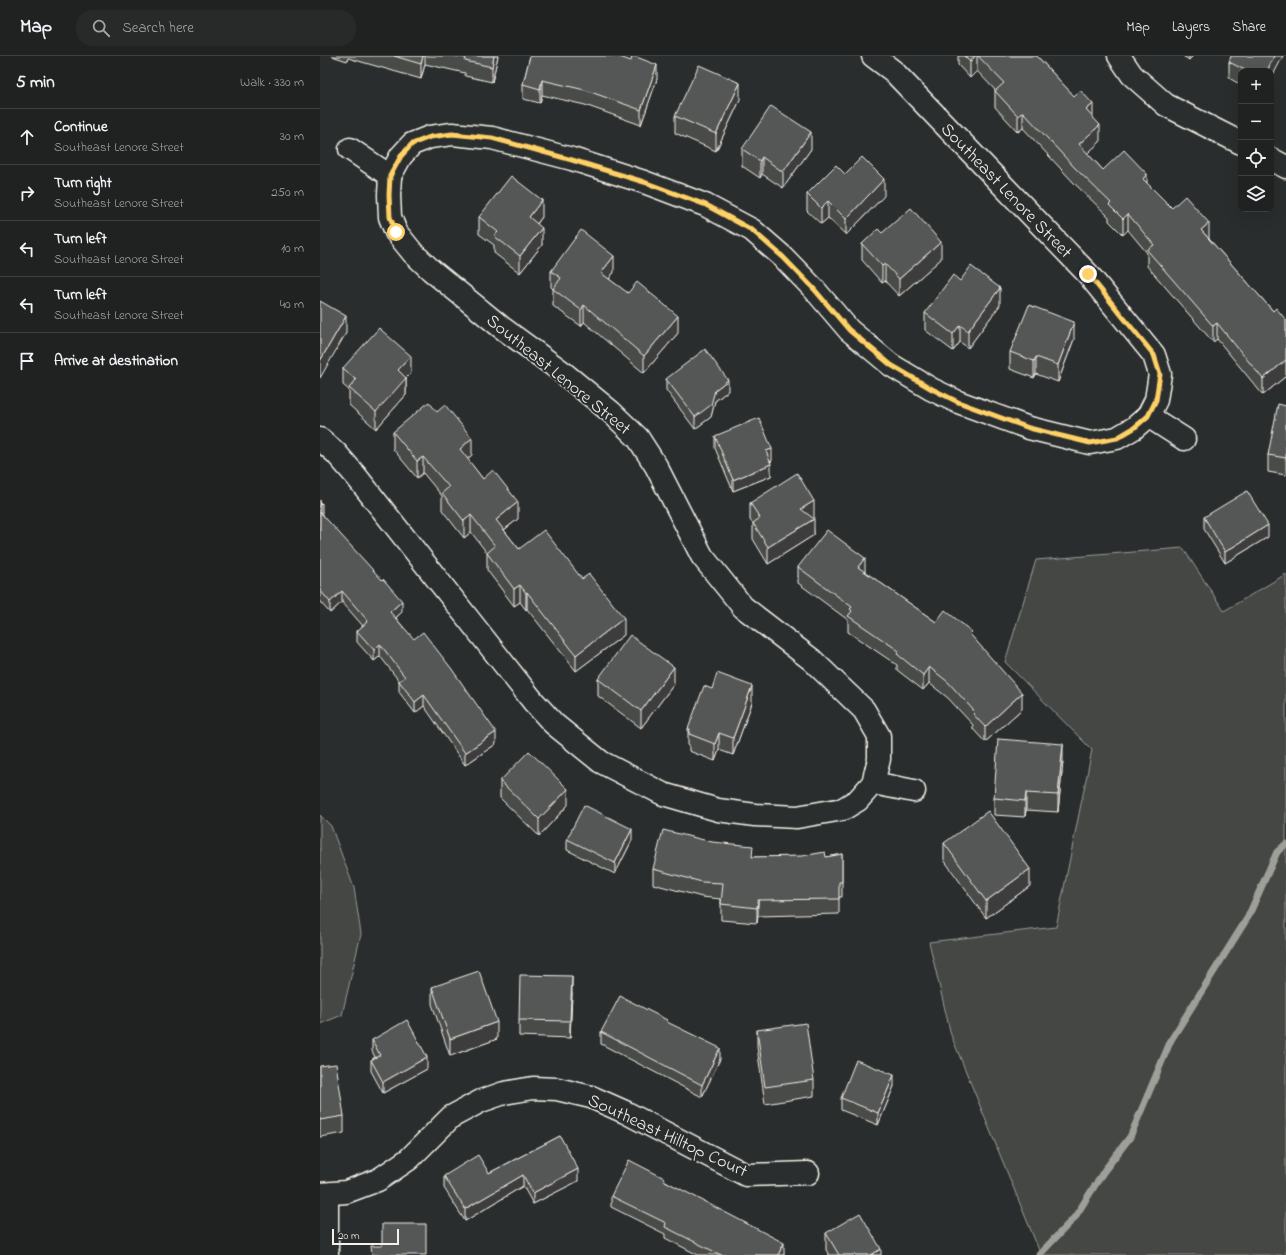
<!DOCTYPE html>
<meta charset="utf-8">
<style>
body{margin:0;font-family:"Indie Flower",sans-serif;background:#282a2a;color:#f1f3f6}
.controls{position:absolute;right:12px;top:12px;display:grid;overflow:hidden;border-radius:8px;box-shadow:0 4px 16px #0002}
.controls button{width:36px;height:36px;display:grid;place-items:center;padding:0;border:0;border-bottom:1px solid #3d3f40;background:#202222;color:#f1f3f6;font:20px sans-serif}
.scale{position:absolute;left:12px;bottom:10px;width:67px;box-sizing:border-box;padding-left:4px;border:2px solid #f4f1e8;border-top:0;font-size:11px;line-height:14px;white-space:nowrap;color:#f4f1e8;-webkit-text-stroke:3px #2a2d2e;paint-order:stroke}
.stop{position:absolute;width:12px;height:12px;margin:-9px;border:3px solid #ffd166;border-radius:50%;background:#fff}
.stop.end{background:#ffd166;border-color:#fff;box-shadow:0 1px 4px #0008}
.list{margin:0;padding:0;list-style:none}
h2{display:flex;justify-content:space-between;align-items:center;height:52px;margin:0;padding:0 16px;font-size:17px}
h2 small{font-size:13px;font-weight:400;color:#a2a4a5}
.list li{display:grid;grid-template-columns:26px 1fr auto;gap:12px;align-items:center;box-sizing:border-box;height:56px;padding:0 16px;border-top:1px solid #3d3f40}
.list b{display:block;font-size:15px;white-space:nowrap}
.list p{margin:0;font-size:13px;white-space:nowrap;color:#a2a4a5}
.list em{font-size:13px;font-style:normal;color:#a2a4a5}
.icon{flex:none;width:22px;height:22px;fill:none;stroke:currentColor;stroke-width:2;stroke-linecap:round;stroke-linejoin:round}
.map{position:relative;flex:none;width:966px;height:1199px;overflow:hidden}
header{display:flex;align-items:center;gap:24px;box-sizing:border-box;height:56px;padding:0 20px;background:#202222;border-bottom:1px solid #3d3f40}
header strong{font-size:19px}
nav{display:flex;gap:22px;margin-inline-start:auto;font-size:14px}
.search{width:280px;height:36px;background:#282a2a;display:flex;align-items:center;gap:10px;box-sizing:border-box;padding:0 14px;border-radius:16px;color:#a2a4a5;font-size:15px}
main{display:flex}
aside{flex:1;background:#202222}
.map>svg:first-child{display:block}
</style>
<header>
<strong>Map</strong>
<div class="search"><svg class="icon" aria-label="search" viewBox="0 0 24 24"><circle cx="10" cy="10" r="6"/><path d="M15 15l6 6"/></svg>Search here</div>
<nav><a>Map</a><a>Layers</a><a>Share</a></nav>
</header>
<main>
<aside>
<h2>5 min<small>Walk · 330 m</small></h2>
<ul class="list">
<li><svg class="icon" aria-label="ahead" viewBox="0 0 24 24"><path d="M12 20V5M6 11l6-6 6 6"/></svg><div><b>Continue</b><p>Southeast Lenore Street</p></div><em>30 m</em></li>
<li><svg class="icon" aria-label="right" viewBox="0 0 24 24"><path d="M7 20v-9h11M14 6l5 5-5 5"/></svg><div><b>Turn right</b><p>Southeast Lenore Street</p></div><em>250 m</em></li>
<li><svg class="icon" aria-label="left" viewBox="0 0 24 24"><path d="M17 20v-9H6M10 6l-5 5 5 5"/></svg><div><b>Turn left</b><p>Southeast Lenore Street</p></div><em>10 m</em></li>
<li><svg class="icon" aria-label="left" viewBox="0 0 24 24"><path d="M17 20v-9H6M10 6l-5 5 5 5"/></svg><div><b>Turn left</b><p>Southeast Lenore Street</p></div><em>40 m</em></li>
<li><svg class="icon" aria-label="arrive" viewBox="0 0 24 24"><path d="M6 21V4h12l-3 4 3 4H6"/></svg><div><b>Arrive at destination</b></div></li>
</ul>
</aside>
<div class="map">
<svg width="966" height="1199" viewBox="0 0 966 1199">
<rect width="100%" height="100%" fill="#2a2d2e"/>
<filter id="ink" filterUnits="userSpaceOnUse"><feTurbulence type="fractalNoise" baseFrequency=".025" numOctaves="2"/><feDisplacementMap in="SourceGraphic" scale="8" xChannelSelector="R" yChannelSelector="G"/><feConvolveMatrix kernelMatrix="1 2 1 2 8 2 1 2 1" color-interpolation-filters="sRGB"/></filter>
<g filter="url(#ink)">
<g fill="#444645" stroke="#9c9c96">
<polygon points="863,492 904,555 966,518 966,1199 721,1199 631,979 609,886 736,871 772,694 685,606 716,504"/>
<polygon points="0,759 11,770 34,832 41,878 22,959 0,968"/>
</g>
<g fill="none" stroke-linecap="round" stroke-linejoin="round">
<polyline stroke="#9f9f9a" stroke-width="7" points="719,1199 755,1161 784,1115 810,1081 851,984 928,861 957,796 966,788"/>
<defs>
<g id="street">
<polyline points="799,0 812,19 846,49 921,87"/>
<polyline points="30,93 70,120"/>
<polyline points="951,103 966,111"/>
<polyline points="828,360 864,383"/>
<polyline points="0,383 16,397 36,420 213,645 234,668 281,706 343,738 398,754 435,759 477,761 523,753 538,744 553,727 559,703 559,680 544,654 492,604 423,551 382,500 336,410 318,382 291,356 241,315 181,271 111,214 93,197 76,176 70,161 69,139 70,120 81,100 92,88 110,81 132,78 172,82 252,103 324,126 385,149 432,174 463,201 494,233 529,274 571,309 611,333 638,346 709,372 770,387 797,382 814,372 828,360 836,344 840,318 834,299 768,218 573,15 553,0"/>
<polyline points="553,727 594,735"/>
<polyline points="0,1138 26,1136 58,1124 89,1103 131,1061 161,1045 184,1037 213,1032 237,1033 271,1041 305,1056 426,1119 488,1117"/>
<polyline points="7,1138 7,1199"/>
</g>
</defs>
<use href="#street" stroke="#f4f1e8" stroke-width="25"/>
<use href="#street" stroke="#2a2d2e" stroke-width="22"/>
</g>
<g fill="#494b4a" stroke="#f4f1e8">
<polygon points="12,0 178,0 172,26 145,20 145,17 105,8 101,23 28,2 27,5"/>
<polygon points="210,0 337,23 321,69 265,49 222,39 220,47 203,43 203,28"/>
<polygon points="638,0 717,0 773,61 780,86 767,97 783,114 827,128 852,152 889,183 953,255 966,264 966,320 943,339 897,283 893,286 827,210 827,197 808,174 803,179 789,165 789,161 754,127 703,72 698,76 675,51 675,34 657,15 650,22 638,9"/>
<polygon points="863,0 873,0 869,4"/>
<polygon points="909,6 951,15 921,15 921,29 909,22"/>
<polygon points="420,44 396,95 355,77 355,60"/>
<polygon points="422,93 491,93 463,132 442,118 440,122 422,110"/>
<polygon points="525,118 564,140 526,179 508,162 501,168 487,155 487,138"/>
<polygon points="159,161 222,161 217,168 222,189 200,217 174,197 174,189 159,178"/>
<polygon points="562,177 621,203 579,240 565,225 562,227 542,204 542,188"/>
<polygon points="231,215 294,216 289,223 358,277 324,317 264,266 261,270 233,250 233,233 231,231"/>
<polygon points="640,225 680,249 648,292 640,286 633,295 605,274 605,257"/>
<polygon points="754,283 738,326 716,318 714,322 690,313 690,296"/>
<polygon points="23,312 91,317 86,322 86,339 56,373 29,349 29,334 23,329"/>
<polygon points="346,323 408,335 395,345 391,361 375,373 346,334"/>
<polygon points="966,350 966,419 948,416 948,399"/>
<polygon points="73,376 152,399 147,403 163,423 198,463 184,474 199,493 304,579 256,615 207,553 206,554 200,546 194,550 167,514 167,497 151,476 144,482 122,454 122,440 103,417 97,422 73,393"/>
<polygon points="395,380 452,405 450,405 451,420 413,435 395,392"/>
<polygon points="0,444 2,458 82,556 76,562 176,688 145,709 104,650 95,657 79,636 79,625 60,600 54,605 37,586 37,575 43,570 22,546 10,557 0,546"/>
<polygon points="430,447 494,462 493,462 494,479 448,508 433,483 433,468 430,464"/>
<polygon points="884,461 948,481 905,507 884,473"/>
<polygon points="478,511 545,516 616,566 652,581 702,653 665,686 653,673 653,669 628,642 609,627 603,634 577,614 577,609 528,576 528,564 478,527"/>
<polygon points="278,623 354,628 321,672 278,640"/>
<polygon points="432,647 413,699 399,694 395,705 369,695 369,690 368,689 368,673"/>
<polygon points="743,705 738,756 706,754 705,761 674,759 674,742"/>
<polygon points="180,725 248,749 219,780 180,742"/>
<polygon points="247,783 312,784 295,818 247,794"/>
<polygon points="624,787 710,830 666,862 624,804"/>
<polygon points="522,798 522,841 519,841 519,858 438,860 437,867 401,864 401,843 382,841 333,828 333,813 433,801 506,801"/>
<polygon points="112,931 177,983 130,1000 112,948"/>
<polygon points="252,937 250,982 199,980 199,964"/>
<polygon points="437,974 494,1024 494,1040 445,1048 437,991"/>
<polygon points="281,976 400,1003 382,1041 281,988"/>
<polygon points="52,984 107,1013 63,1037 51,1015 51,1004 55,1001 52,995"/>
<polygon points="0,1010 24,1060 24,1077 0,1081"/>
<polygon points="574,1030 558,1069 521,1054 521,1042"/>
<polygon points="240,1080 258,1125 213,1148 203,1130 145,1165 124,1132 124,1120 169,1117"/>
<polygon points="344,1124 464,1198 464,1199 378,1199 345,1182 345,1178 291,1151 291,1140"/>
<polygon points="506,1177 561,1199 509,1199 506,1194"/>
</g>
<g fill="#3c3d3c" stroke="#f4f1e8">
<polygon points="103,0 105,0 105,8 101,23 101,8"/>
<polygon points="174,0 178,0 172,26 172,11"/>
<polygon points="655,0 657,0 657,15 650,22 650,6"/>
<polygon points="869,0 873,0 869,4"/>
<polygon points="954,0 963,0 951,23 951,15 947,15"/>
<polygon points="337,9 337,23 321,69 321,54"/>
<polygon points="222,24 222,39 220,47 220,33"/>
<polygon points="420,27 420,44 396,95 396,78"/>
<polygon points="773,48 773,64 766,54"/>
<polygon points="703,56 703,72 698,76 698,60"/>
<polygon points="780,69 780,86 759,105 759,88"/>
<polygon points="491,76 491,93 463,132 463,116"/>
<polygon points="442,101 442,118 440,122 440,105"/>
<polygon points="827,118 827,135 823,123"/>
<polygon points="564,123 564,140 526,179 526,163"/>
<polygon points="222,144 222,161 209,178 209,161"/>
<polygon points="508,145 508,162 501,168 501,152"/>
<polygon points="808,158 808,174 803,179 803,163"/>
<polygon points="889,167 889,183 881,174"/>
<polygon points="222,172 222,189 200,217 200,200"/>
<polygon points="621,186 621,203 579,240 579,223"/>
<polygon points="294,200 294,216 281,234 281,217"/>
<polygon points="565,208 565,225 562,227 562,210"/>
<polygon points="680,232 680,249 648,292 648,275"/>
<polygon points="264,249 264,266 261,270 261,254"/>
<polygon points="26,260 26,277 0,322 0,305"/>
<polygon points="358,260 358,277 324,317 324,300"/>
<polygon points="754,266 754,283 738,326 738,309"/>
<polygon points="897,267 897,283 893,286 893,270"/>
<polygon points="640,269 640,286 633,295 633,278"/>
<polygon points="91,300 91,317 86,322 86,339 56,373 56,356 78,314"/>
<polygon points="716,301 716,318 714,322 714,305"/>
<polygon points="966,304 966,320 943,339 943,323"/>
<polygon points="408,324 408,335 395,345 391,361 375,373 375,361 395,334"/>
<polygon points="152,382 152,399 140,409 140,393"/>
<polygon points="452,393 452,405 446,407 446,395"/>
<polygon points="103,401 103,417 97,422 97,405"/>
<polygon points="451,408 451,420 413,435 413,424"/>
<polygon points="494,445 494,462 481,470 481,453"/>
<polygon points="198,446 198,463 176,480 176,464"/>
<polygon points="2,447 2,458 0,460 0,449"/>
<polygon points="151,459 151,476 144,482 144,465"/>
<polygon points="494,463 494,479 448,508 448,491"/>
<polygon points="948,469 948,481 905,507 905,496"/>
<polygon points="545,502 545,518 538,511"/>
<polygon points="200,529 200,546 194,550 194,533"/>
<polygon points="22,535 22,546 10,557 10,546"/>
<polygon points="207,536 207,553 206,554 206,537"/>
<polygon points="82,545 82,556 70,567 70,556"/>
<polygon points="304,562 304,579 256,615 256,599"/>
<polygon points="60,588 60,600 54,605 54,594"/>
<polygon points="354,611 354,628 321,672 321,655"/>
<polygon points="609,611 609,627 603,634 603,619"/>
<polygon points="432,630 432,647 413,699 413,682"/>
<polygon points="702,637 702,653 665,686 665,671"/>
<polygon points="104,639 104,650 95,657 95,646"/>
<polygon points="176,676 176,688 145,709 145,697"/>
<polygon points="399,677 399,694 395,705 395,688"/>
<polygon points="743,688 743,705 738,756 738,739"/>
<polygon points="248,733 248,749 219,780 219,763"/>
<polygon points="706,737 706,754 705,761 705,745"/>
<polygon points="312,773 312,784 295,818 295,807"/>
<polygon points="710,813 710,830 666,862 666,845"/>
<polygon points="438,844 438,860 437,867 437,852"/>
<polygon points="252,920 252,937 250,982 250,965"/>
<polygon points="177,966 177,983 130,1000 130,983"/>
<polygon points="400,992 400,1003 382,1041 382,1029"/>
<polygon points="107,1001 107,1013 63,1037 63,1026"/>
<polygon points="574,1019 574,1030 558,1069 558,1057"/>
<polygon points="258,1113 258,1125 213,1148 213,1137"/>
<polygon points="203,1119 203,1130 145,1165 145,1153"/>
<polygon points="464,1187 464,1199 458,1199"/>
<polygon points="561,1193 561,1199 551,1199"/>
</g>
<g fill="#555756" stroke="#f4f1e8">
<polygon points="74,0 103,0 101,8"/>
<polygon points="135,0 174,0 172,11 145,5 146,2"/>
<polygon points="210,0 297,0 311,5 312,0 314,0 337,9 321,54 265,34 222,24 220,33 203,28"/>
<polygon points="644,0 655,0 650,6"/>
<polygon points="658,0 717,0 754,40 760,34 773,48 766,54 780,69 759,88 783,114 804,94 827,118 823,123 852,152 865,140 889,167 881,174 953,255 956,252 966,264 966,304 943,323 897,267 893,270 827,194 834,189 808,158 803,163 789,149 791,147 754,111 703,56 698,60 675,35 684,27"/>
<polygon points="911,0 954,0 947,15 927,15 909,6"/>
<polygon points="379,9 420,27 396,78 355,60"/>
<polygon points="451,50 491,76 463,116 442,101 440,105 422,93"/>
<polygon points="542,101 564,123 526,163 508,145 501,152 487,138 516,109 525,118"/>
<polygon points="191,120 222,144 209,161 222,172 200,200 174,180 178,176 159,161"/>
<polygon points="591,152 621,186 579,223 565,208 562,210 542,188 558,173 562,177"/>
<polygon points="261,174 294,200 281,217 308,237 317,226 358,260 324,300 264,249 261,254 233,233 241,222 231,215"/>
<polygon points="651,210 680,232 648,275 640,269 633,278 605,257 633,219 640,225"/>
<polygon points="0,245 26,260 0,305"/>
<polygon points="709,249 754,266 738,309 716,301 714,305 690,296"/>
<polygon points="59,272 91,300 78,314 86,322 56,356 29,332 36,324 23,312"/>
<polygon points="385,293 408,324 395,334 391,349 375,361 346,323"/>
<polygon points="109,346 117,356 125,349 152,382 140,393 163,423 173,414 198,446 176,464 199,493 224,474 262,523 269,518 304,562 256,599 207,536 206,537 200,529 194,533 167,497 175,490 151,459 144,465 122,437 129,431 103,401 97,405 73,376"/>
<polygon points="958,348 966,350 966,402 948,399"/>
<polygon points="439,362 452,393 446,395 451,408 413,424 395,380"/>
<polygon points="477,417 494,445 481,453 494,463 448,491 433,467 440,462 430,447"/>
<polygon points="927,435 948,469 905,496 884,461"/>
<polygon points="0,456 62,524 63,523 82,545 70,556 94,583 103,576 131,612 176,676 145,697 104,639 95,646 79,625 85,621 60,588 54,594 37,575 48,565 22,535 10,546 0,534"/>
<polygon points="507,474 545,502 538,511 616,566 625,554 652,576 650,578 702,637 665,671 653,658 655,656 628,626 609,611 603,619 577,598 579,595 528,560 532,555 530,553 532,551 478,511"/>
<polygon points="310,579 354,611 321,655 278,623"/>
<polygon points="397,617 432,630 413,682 399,677 395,688 369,678 370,673 368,673 384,630 392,633"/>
<polygon points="678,683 743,688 738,739 706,737 705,745 674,742"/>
<polygon points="209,695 248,733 219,763 180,725"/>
<polygon points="264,749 312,773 295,807 247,783"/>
<polygon points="668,755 710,813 666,845 624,787"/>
<polygon points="343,774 392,786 433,790 432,801 482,800 505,796 506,801 522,798 522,826 519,826 519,843 438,844 437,852 401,848 403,827 382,826 333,813"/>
<polygon points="159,915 177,966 130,983 112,931"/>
<polygon points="200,919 252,920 250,965 199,964"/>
<polygon points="300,940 347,964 347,966 400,992 382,1029 281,976"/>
<polygon points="87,964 107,1001 63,1026 51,1004 60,999 52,984"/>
<polygon points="486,967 494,1024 445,1031 437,974"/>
<polygon points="536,1004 574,1019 558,1057 521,1042"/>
<polygon points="16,1008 24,1060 0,1064 0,1010"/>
<polygon points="240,1080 258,1113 213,1137 203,1119 145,1153 124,1120 158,1099 169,1117"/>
<polygon points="309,1104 344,1122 343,1124 464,1187 458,1199 401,1199 345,1171 346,1167 291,1140"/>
<polygon points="540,1157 561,1193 551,1199 519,1199 506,1177"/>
<polygon points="62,1168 106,1168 106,1199 52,1199 51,1190 62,1190"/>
</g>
</g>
<g fill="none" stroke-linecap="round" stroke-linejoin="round" filter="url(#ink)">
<polyline stroke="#ffd166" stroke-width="5" points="76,176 70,161 69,139 70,120 81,100 92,88 110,81 132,78 172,82 252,104 324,126 386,149 432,174 463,201 494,233 529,274 571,309 612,333 638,346 709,372 770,387 797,382 814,372 828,360 836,344 840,318 834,299 768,218"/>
</g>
<g text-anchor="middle" stroke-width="4" stroke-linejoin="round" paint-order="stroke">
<g font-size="18" fill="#f4f1e8" stroke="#2a2d2e">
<text transform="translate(687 134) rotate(46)" y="6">Southeast Lenore Street</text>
<text transform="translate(239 318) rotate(39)" y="6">Southeast Lenore Street</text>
<text transform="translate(348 1079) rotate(25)" y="6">Southeast Hilltop Court</text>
</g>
</g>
</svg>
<div class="controls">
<button>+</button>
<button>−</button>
<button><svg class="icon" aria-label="locate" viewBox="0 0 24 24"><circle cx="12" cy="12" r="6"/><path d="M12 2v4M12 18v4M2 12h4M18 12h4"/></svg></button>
<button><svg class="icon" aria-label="layers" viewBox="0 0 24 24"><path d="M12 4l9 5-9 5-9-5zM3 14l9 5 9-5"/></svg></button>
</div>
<div class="scale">20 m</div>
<div class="stop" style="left:76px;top:176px"></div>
<div class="stop end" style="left:768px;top:218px"></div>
</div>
</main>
